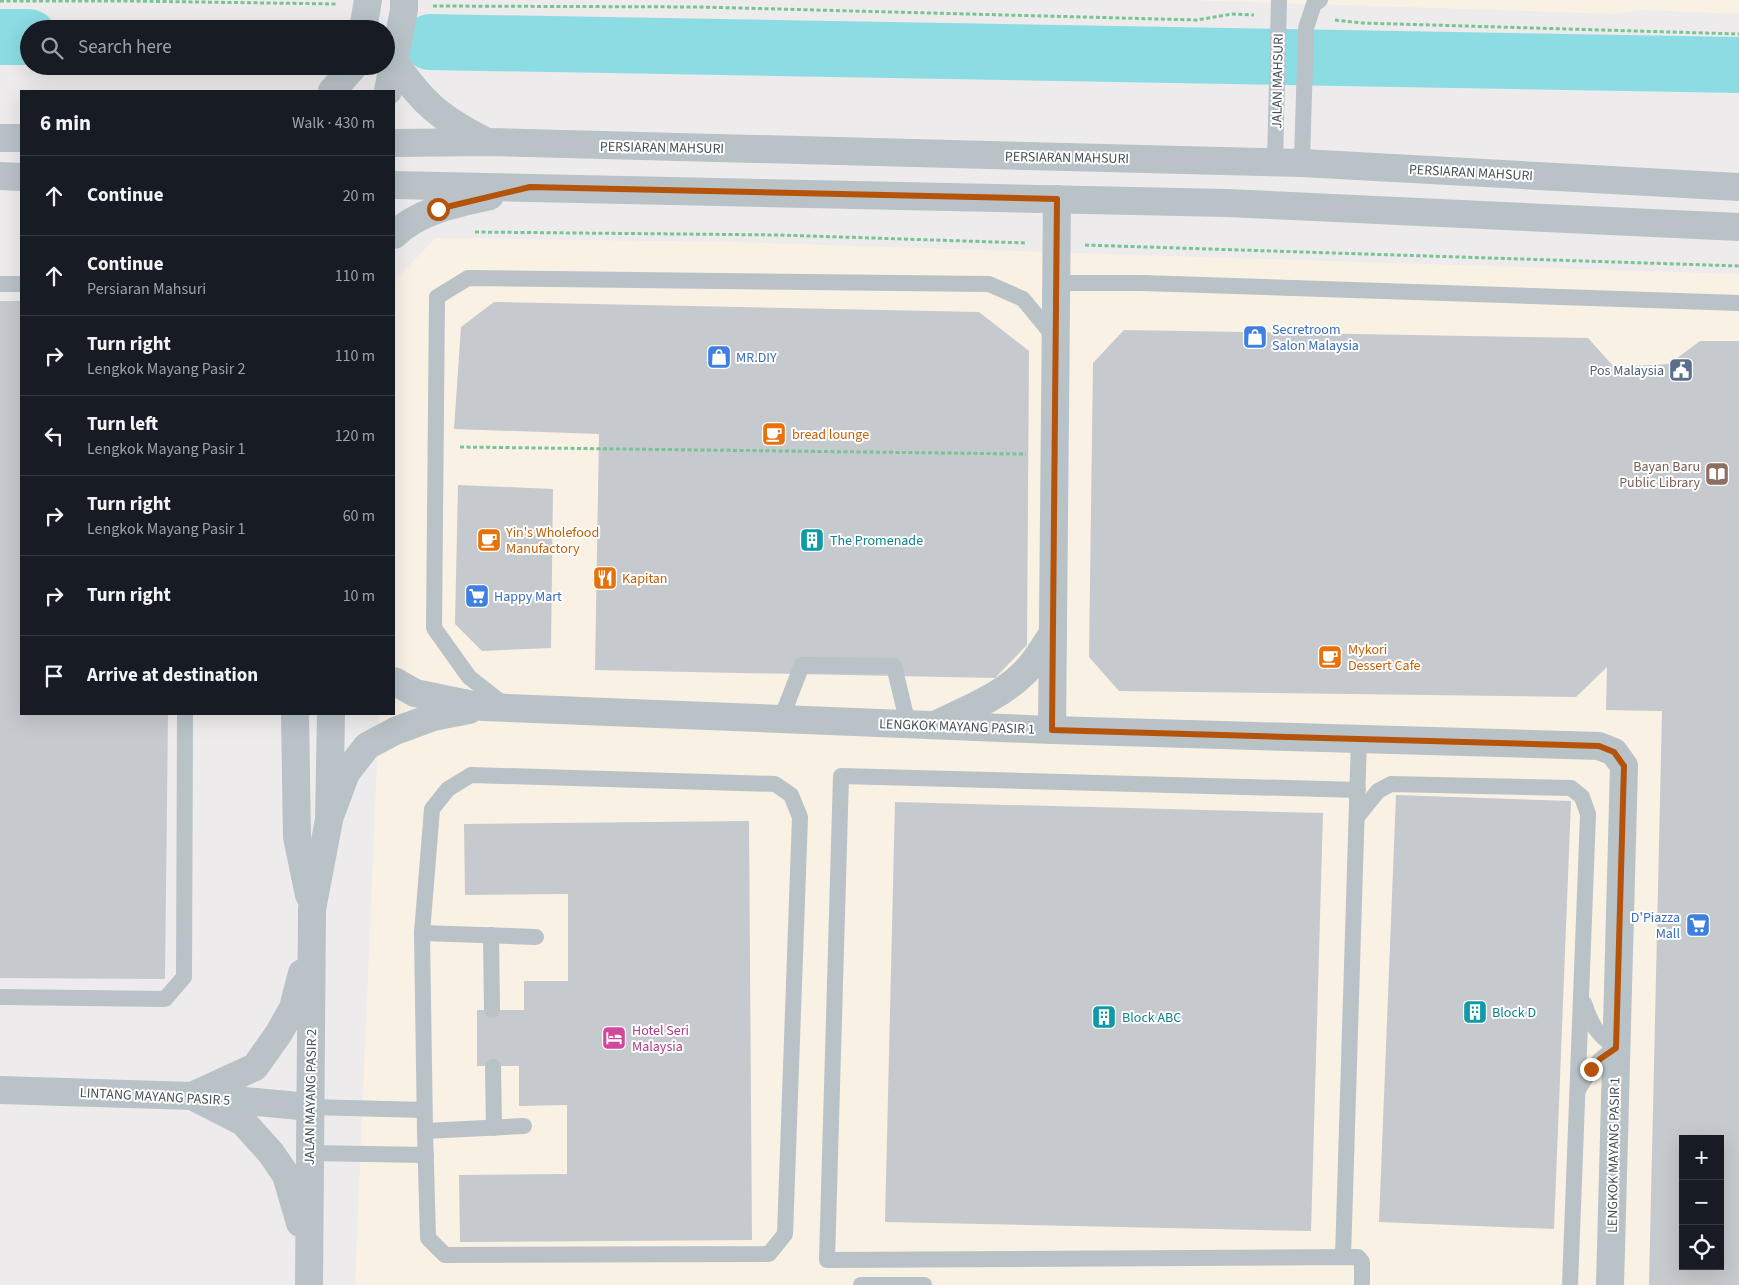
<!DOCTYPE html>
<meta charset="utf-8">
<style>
body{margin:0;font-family:"Source Sans 3",sans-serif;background:#242831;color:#f1f3f6}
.controls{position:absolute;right:15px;bottom:15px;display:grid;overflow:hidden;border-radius:0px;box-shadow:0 5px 20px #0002}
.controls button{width:45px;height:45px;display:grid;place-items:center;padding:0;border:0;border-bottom:1px solid #363941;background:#171b24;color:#f1f3f6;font:25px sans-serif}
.stop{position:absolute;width:15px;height:15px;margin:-11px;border:4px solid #b45309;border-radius:50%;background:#fff}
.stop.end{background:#b45309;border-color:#fff;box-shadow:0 1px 5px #0008}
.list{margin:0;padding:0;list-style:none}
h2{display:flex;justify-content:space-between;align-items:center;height:65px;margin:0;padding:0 20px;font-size:21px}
h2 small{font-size:16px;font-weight:400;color:#9ea1a6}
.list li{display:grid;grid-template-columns:32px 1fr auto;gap:15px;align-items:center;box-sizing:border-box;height:80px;padding:0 20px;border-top:1px solid #363941}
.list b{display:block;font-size:19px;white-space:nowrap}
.list p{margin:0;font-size:16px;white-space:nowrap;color:#9ea1a6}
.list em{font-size:16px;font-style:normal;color:#9ea1a6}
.icon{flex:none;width:28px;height:28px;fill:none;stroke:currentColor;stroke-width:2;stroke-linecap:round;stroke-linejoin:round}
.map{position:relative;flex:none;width:1739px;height:1285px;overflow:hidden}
.search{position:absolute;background:#171b24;box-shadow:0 5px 20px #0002;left:20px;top:20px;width:375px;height:55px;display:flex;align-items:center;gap:12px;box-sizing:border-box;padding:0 18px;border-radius:28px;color:#9ea1a6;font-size:19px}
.panel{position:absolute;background:#171b24;box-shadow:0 5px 20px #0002;left:20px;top:90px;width:375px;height:625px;border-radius:0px}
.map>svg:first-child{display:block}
</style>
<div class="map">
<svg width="1739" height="1285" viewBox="0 0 1739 1285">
<rect width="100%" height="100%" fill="#eeebec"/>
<g fill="#f9f1e4" fill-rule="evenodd">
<polygon points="1186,0 1739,0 1739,14 1644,10 1617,14"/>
<path d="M 436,238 L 734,242 L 1739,274 L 1739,1285 L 355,1285 L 379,714 L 394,714 L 394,345 L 396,279 ZM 1683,1139 L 1720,1139 L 1720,1266 L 1683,1266 Z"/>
</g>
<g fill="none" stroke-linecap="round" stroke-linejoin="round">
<g stroke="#8cdce3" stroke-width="56">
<polyline points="0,37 29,37"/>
<polyline points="430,42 1739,65"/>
</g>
</g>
<g fill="#c6c9cd" fill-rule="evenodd">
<polygon points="0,301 21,301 21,714 168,714 165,979 0,978"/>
<polygon points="494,302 979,312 1029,351 1027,645 995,678 595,670 599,434 454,429 461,327"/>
<path d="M 1124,330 L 1588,338 L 1614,367 L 1669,364 L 1700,341 L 1739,341 L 1739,1285 L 1649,1285 L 1662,711 L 1606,710 L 1607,667 L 1576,697 L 1119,691 L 1089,657 L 1093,363 ZM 1683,1139 L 1720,1139 L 1720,1266 L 1683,1266 Z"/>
<polygon points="458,485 553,489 551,648 482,651 455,624"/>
<polygon points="1396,795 1571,801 1554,1229 1379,1222"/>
<polygon points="895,802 1323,813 1311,1231 885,1222"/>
<polygon points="749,821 752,1240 460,1242 459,1175 567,1174 567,1105 519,1106 519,1066 477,1066 477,1010 524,1010 524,981 568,981 568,894 465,895 464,824"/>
</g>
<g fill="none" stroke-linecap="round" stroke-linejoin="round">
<g stroke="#77c595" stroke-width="3" stroke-dasharray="4 2.5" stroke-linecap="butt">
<polyline points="0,1 128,1 337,4"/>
<polyline points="433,6 701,7 1197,20 1232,14 1254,15"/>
<polyline points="1335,20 1362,23 1739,34"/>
<polyline points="475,232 779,235 1026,243"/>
<polyline points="1085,245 1739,266"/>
<polyline points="460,447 1026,454"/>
</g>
<g stroke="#b8c2c7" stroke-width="16">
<polyline points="1302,160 1306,28 1314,4 1320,0"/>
<polyline points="1275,162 1279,0"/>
<polyline points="1056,283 1142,283 1739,303"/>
<polyline points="0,284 21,284"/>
<polyline points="507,707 469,677 434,628 437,297 468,278 989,284 1023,299 1055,338"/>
<polyline points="781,719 802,665 894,666 908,724"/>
<polygon points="471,775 775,784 791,795 800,817 785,1234 769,1254 445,1255 428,1238 425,1131 422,933 432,809 448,789"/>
<polyline points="1358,790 841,776 827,1260 1358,1257 1362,1262 1362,1285"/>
<polyline points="1357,817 1378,791 1391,784 1571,788 1582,797 1588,814 1570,1285"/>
<polyline points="422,933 536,937"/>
<polyline points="491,935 492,1010"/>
<polyline points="0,997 165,999 184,977 185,714"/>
<polyline points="493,1067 494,1128"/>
<path d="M 1578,1090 C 1590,1070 1596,1061 1616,1048 C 1597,1034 1591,1025 1584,1003"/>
<polyline points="310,1107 424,1110"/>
<polyline points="425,1131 524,1126"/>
<polyline points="310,1153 426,1155"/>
<polyline points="1343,1257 1359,739"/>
<polyline points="861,1285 924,1285"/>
</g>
<g stroke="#b8c2c7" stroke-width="28">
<polyline points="394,681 415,693 483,707 1052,730 1599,746 1614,752 1624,766 1610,1285"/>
<path d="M 939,723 C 968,709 999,697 1023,674 C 1035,663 1044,647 1053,633"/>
<polyline points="1052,730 1057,199"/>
<polyline points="330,816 346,773 367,746 395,731 433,717 469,710"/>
<polyline points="0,1090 192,1096 310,1107"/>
</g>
<g stroke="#b8c2c7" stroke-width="28">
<polyline points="363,29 368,0"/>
<path d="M 394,61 C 421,102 440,118 485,141"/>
<polyline points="332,91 354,66"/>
<polyline points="388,91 404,10 404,0"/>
<polyline points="0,138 21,138"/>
<polyline points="394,143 487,142 1302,163 1739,187"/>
<polyline points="0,176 21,177"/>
<polyline points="394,185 1227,203 1739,227"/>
<path d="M 394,235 C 420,210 456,204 490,196"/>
<polyline points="295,714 297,837 309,895"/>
<polyline points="192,1096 255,1067 279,1033 293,1008 302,973"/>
<polyline points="192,1096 243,1122 271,1153 286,1175 300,1223"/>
<polyline points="309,1285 312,909 329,820 331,714"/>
</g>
</g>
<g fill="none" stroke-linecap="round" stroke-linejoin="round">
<polyline stroke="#b45309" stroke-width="6" points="438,209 530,187 1057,199 1052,730 1599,746 1614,752 1624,766 1616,1048 1600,1059 1591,1069"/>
</g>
<defs>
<symbol id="shop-square" viewBox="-11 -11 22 22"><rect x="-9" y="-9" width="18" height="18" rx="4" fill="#3f7fe0" stroke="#fff"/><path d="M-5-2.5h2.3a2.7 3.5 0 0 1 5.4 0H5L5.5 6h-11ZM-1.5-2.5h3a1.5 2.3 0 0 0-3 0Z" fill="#fff"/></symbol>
<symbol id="civic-square" viewBox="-11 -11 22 22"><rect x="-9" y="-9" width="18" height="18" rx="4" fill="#5c6f8a" stroke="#fff"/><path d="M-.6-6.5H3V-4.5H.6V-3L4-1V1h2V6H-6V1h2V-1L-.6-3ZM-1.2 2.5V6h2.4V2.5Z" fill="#fff"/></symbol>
<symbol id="cafe-square" viewBox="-11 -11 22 22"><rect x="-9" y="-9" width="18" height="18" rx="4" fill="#e8710a" stroke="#fff"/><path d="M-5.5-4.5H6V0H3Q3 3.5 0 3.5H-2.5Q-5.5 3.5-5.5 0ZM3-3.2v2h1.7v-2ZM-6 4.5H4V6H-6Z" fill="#fff"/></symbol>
<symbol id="library-square" viewBox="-11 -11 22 22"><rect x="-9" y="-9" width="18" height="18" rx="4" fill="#8d6e63" stroke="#fff"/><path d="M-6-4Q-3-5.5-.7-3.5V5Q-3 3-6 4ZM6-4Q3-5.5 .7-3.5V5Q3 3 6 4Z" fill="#fff"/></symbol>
<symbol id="building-square" viewBox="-11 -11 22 22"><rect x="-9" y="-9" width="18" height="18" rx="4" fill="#0f9aa8" stroke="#fff"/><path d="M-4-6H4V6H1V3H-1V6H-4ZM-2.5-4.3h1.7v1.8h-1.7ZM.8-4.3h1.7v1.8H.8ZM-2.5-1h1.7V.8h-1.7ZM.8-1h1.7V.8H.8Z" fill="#fff"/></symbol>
<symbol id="restaurant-square" viewBox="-11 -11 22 22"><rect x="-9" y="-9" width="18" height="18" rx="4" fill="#e8710a" stroke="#fff"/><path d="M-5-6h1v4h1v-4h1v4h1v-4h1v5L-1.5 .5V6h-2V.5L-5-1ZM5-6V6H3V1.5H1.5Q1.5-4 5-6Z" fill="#fff"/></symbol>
<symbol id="supermarket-square" viewBox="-11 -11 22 22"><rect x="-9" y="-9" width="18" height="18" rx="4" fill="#3f7fe0" stroke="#fff"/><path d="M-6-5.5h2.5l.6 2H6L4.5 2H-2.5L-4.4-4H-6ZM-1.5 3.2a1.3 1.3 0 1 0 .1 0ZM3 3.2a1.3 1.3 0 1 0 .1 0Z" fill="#fff"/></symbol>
<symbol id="hotel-square" viewBox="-11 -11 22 22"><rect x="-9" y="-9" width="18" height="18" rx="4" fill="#d1479c" stroke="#fff"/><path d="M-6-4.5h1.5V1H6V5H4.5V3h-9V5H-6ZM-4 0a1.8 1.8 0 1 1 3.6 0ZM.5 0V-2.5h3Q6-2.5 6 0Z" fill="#fff"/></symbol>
</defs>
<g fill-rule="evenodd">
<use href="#shop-square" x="1241" y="323" width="28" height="28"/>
<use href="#shop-square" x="705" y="343" width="28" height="28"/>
<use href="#civic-square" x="1667" y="356" width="28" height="28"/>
<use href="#cafe-square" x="760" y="420" width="28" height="28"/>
<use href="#library-square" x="1703" y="460" width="28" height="28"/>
<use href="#cafe-square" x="475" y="526" width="28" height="28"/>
<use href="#building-square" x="798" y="526" width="28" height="28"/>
<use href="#restaurant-square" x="591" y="564" width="28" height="28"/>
<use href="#supermarket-square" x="463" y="582" width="28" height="28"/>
<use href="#cafe-square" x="1316" y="643" width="28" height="28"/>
<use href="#supermarket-square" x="1684" y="911" width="28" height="28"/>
<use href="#building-square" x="1461" y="998" width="28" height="28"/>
<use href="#building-square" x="1090" y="1003" width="28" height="28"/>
<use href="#hotel-square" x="600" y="1024" width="28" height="28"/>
</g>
<g text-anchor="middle" stroke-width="4" stroke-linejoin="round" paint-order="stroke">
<g font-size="14" fill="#465157" stroke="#fff">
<text transform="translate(1277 81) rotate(-89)" y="5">JALAN MAHSURI</text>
<text transform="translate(662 147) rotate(1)" y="5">PERSIARAN MAHSURI</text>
<text transform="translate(1067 157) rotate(1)" y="5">PERSIARAN MAHSURI</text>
<text transform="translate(1471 172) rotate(3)" y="5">PERSIARAN MAHSURI</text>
<text transform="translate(957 726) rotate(2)" y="5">LENGKOK MAYANG PASIR 1</text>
<text transform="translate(155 1096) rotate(3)" y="5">LINTANG MAYANG PASIR 5</text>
<text transform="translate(310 1097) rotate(-89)" y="5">JALAN MAYANG PASIR 2</text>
<text transform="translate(1613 1155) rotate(-89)" y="5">LENGKOK MAYANG PASIR 1</text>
</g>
<g font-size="14" fill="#366cbe" stroke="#fff" text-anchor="start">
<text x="1272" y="334">Secretroom<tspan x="1272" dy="16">Salon Malaysia</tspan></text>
<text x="736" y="362">MR.DIY</text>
<text x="494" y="601">Happy Mart</text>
<text x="1680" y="922" text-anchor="end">D'Piazza<tspan x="1680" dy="16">Mall</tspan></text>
</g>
<g font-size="14" fill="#4e5e75" stroke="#fff" text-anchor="end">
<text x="1664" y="375">Pos Malaysia</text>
</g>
<g font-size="14" fill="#c56008" stroke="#fff" text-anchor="start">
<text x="792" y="439">bread lounge</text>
<text x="506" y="537">Yin's Wholefood<tspan x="506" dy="16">Manufactory</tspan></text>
<text x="622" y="583">Kapitan</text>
<text x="1348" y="654">Mykori<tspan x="1348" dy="16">Dessert Cafe</tspan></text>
</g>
<g font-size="14" fill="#785e54" stroke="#fff" text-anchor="end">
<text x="1700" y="471">Bayan Baru<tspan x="1700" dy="16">Public Library</tspan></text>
</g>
<g font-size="14" fill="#0d838f" stroke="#fff" text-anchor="start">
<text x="830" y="545">The Promenade</text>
<text x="1492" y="1017">Block D</text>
<text x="1122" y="1022">Block ABC</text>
</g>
<g font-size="14" fill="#b23c85" stroke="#fff" text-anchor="start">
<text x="632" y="1035">Hotel Seri<tspan x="632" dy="16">Malaysia</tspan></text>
</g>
</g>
</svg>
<div class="controls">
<button>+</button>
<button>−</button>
<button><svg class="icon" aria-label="locate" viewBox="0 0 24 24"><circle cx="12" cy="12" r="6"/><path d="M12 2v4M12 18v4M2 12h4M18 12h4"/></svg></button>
</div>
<div class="stop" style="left:438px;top:209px"></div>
<div class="stop end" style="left:1591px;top:1069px"></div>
<div class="search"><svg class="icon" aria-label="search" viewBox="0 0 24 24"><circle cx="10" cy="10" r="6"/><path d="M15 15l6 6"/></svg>Search here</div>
<section class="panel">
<h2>6 min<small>Walk · 430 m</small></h2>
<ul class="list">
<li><svg class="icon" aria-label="ahead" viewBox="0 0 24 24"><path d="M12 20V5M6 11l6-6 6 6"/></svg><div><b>Continue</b></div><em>20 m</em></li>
<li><svg class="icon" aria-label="ahead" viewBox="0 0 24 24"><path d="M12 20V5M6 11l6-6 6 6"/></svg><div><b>Continue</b><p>Persiaran Mahsuri</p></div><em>110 m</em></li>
<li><svg class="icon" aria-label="right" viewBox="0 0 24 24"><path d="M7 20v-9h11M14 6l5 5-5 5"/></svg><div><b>Turn right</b><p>Lengkok Mayang Pasir 2</p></div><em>110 m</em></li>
<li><svg class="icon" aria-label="left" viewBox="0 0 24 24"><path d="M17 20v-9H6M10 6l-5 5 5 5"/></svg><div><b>Turn left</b><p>Lengkok Mayang Pasir 1</p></div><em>120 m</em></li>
<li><svg class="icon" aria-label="right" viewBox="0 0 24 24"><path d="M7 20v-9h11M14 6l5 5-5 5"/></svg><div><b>Turn right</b><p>Lengkok Mayang Pasir 1</p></div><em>60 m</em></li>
<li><svg class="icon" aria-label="right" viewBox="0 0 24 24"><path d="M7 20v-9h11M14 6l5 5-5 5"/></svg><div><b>Turn right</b></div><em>10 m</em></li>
<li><svg class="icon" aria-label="arrive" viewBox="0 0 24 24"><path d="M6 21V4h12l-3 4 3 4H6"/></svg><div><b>Arrive at destination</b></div></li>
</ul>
</section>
</div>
